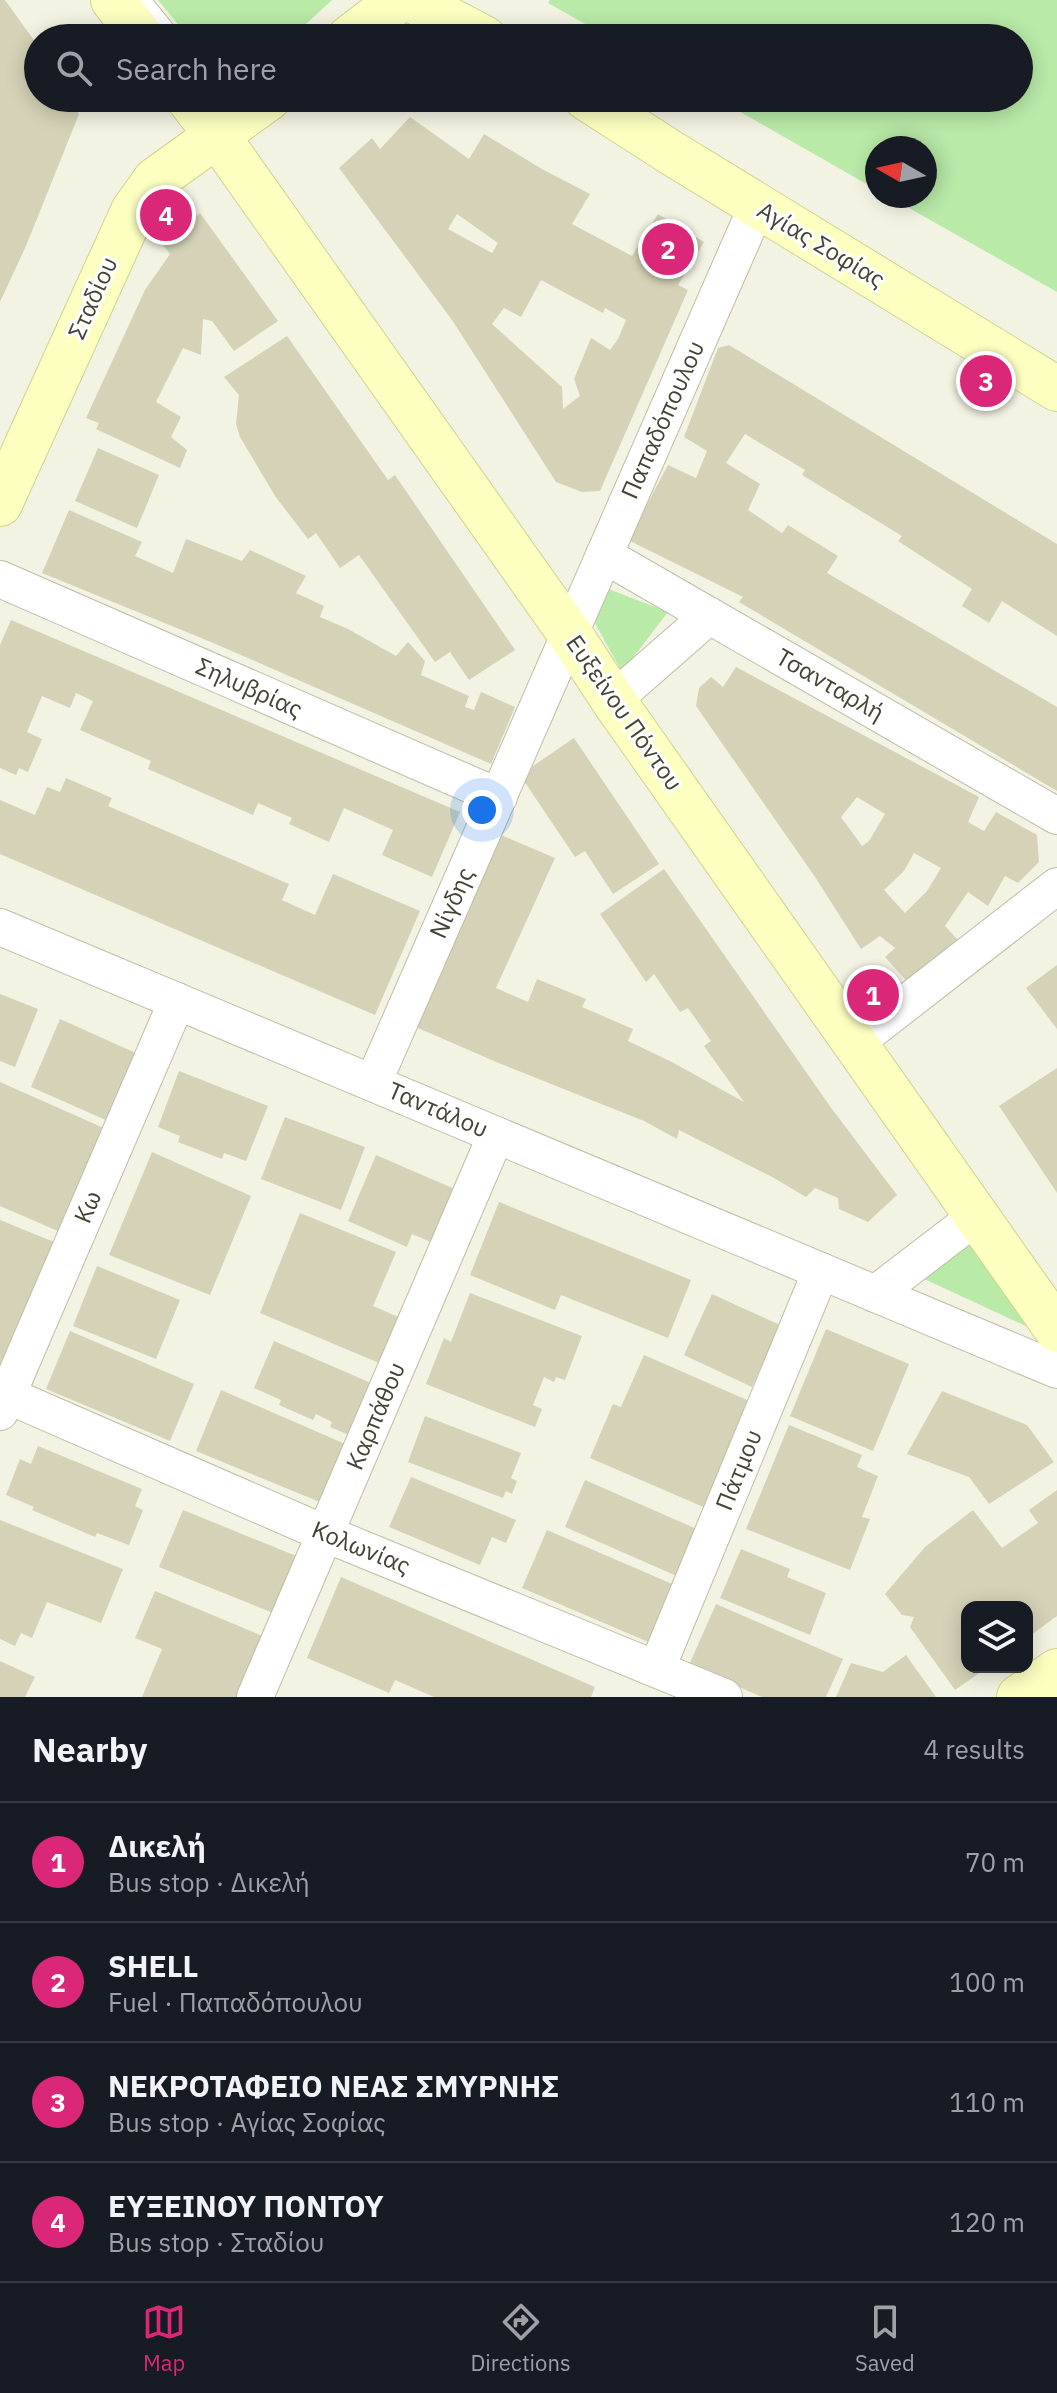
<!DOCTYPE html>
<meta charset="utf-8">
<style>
body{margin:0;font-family:"IBM Plex Sans",sans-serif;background:#20242c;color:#f1f3f6}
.controls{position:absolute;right:24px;bottom:24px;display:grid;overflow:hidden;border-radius:16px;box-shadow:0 4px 20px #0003}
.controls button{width:72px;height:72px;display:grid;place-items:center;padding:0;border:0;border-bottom:2px solid #363941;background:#171b24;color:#f1f3f6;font:40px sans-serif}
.compass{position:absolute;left:865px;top:136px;width:72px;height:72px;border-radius:50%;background:#171b24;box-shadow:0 4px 20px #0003;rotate:279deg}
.you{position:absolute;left:482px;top:810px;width:28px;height:28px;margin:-20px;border:6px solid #fff;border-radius:50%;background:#1a73e8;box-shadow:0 0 0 12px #1a73e833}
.badge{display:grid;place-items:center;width:52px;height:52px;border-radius:50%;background:#db2777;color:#fff;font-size:26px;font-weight:700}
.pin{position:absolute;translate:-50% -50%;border:4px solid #fff;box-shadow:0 2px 8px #0006}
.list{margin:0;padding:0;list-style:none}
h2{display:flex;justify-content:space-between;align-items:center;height:104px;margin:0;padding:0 32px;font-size:34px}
h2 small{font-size:26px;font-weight:400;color:#9ea1a6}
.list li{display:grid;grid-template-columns:52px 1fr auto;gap:24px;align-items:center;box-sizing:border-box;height:120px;padding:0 32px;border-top:2px solid #363941}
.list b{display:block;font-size:30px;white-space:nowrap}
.list p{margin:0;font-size:26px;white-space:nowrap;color:#9ea1a6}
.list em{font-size:26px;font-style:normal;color:#9ea1a6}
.icon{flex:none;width:44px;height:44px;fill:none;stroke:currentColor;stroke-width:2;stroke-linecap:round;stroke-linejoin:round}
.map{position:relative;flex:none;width:1057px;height:1697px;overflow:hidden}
.search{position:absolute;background:#171b24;box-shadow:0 4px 20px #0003;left:24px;right:24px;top:24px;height:88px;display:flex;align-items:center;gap:20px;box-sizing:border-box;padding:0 28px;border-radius:44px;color:#9ea1a6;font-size:30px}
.sheet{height:584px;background:#171b24}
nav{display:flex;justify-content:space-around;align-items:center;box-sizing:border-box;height:112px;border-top:2px solid #363941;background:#171b24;font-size:22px;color:#9ea1a6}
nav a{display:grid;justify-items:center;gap:4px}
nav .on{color:#db2777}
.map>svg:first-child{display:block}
</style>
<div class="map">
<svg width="1057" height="1697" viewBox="0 0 1057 1697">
<rect width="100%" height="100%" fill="#f3f3e3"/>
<g fill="#b9eaa8">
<polygon points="158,0 332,0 291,38 189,38"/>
<polygon points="550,0 1057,0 1057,292 888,196 925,196 925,148 877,148 877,190 716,98 1019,98 1019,38 610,38 548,3"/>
<polygon points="606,588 668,612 622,672 591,616"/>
<polygon points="972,1241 1043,1334 920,1277"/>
</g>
<g fill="#d5d2b7" fill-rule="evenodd">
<polygon points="0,0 5,0 38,46 38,98 70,98 79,114 26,246 0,302"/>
<path d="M 410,117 L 469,159 L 484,134 L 542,169 L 590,194 L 572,224 L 632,256 L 658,214 L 704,242 L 678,285 L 688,290 L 600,491 L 582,492 L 556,482 L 452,320 L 339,168 L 372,138 L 380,149 ZM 457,214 L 498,243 L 492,253 L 448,229 ZM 541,280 L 603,313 L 605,308 L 626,320 L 618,339 L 610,350 L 591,338 L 574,379 L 580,396 L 563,409 L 562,387 L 492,324 L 504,308 L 521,317 Z"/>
<polygon points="200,213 278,321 234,351 212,321 203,319 201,355 183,348 156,402 181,417 171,437 187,450 180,468 96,429 99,423 86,418 145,290 170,254 163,245"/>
<polygon points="287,336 388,480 395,475 515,650 469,680 450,652 435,662 359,555 340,568 316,533 308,539 275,496 240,437 236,424 239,395 224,377"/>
<polygon points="729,345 1057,544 1057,636 1002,601 989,623 962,606 972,589 898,541 902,536 802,475 805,470 745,434 726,463 760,484 748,510 782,533 788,525 838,556 827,573 1057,707 1057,791 739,602 743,597 628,540 668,465 696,478 707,451 684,437 718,348"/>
<polygon points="98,448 159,475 137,528 75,501"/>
<polygon points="69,510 142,542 135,556 173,573 186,539 242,561 250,550 306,576 296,593 324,606 320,617 348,629 396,656 408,642 425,661 421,675 469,696 465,707 474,710 481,692 515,707 491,764 211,642 42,573"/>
<polygon points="11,620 460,812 432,877 382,855 393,830 344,808 329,842 289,824 292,818 258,803 253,815 148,769 151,761 80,730 93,701 76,693 70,708 42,696 27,732 42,739 28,772 19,768 16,775 0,768 0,645"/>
<path d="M 736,667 L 979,797 L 968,822 L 984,831 L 996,812 L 1037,835 L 1039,862 L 1018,883 L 1005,876 L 988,906 L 968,892 L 945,926 L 961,943 L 912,987 L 885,957 L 895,948 L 880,936 L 861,949 L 815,877 L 696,706 L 699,688 L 711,677 L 723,687 ZM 857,797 L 885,814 L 869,841 L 862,846 L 841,817 ZM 914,853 L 941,868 L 927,891 L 905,913 L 884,890 L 904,871 Z"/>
<polygon points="574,738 659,864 613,894 585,851 575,857 520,775"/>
<polygon points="66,778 112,798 108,806 289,884 282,900 315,915 333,874 420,911 375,1015 0,854 0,800 35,815 47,787 60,792"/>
<polygon points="494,832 555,858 496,988 528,1002 537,979 586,999 582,1007 633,1029 628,1041 672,1062 744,1102 704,1046 711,1041 688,1008 680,1012 654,974 646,982 600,914 664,869 832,1109 897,1195 868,1222 839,1209 838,1198 815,1188 806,1197 774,1178 679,1130 677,1139 644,1121 501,1064 411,1025"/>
<polygon points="1057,965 1057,1029 1026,988"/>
<polygon points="0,994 38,1009 15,1067 0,1061"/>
<polygon points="60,1019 138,1054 108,1121 31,1087"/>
<polygon points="1057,1068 1057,1193 999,1106"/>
<polygon points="179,1071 268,1106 246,1161 224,1153 222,1159 178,1142 180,1136 158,1127"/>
<polygon points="0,1082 106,1129 60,1232 0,1206"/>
<polygon points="285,1117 365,1147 341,1210 261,1179"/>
<polygon points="152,1152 251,1196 210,1295 109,1255"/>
<polygon points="376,1155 457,1190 433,1243 412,1234 407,1247 348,1221"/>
<polygon points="499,1202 691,1280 668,1338 561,1295 555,1310 470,1275"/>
<polygon points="300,1213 396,1252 373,1306 403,1319 384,1365 260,1313"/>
<polygon points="0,1220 54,1242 5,1367 0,1365"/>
<polygon points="97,1266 180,1300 156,1359 73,1326"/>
<polygon points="470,1293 582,1336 565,1380 556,1377 554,1382 544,1377 533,1405 542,1409 535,1427 426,1384 444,1338 451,1342"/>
<polygon points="712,1294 780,1325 752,1387 684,1355"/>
<polygon points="826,1329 909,1364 873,1451 790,1416"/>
<polygon points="70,1331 194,1384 170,1441 46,1389"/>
<polygon points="274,1341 378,1386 356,1438 330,1427 332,1422 316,1414 313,1420 279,1405 281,1400 254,1388"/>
<polygon points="644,1355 754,1403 708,1509 590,1458 613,1404 621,1407"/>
<polygon points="221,1390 352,1447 327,1505 196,1451"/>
<polygon points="942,1391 1027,1425 1054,1462 989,1504 969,1477 907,1454"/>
<polygon points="425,1416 521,1453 511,1478 517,1481 512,1494 506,1491 503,1498 408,1462"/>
<polygon points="789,1425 862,1455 857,1467 878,1476 862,1517 870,1519 850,1570 746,1529"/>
<polygon points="38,1446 142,1489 135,1506 143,1510 129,1545 97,1533 95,1537 32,1510 34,1507 6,1495 20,1459 31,1464"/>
<polygon points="411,1477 516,1520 506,1543 492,1537 480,1565 389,1527"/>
<polygon points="585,1480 699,1530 679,1577 565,1527"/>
<polygon points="1057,1490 1057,1616 1027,1638 1027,1607 967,1607 967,1667 988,1667 955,1690 910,1627 914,1617 902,1615 885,1594 925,1547 973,1510 1002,1548 1038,1523 1029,1510"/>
<polygon points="183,1510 306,1560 283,1617 159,1567"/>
<polygon points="0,1520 123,1569 101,1623 47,1602 32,1638 21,1633 15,1646 0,1639"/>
<polygon points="547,1530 677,1586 653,1644 522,1588"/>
<polygon points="741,1549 790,1569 787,1577 826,1593 810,1635 720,1598"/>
<polygon points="341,1577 595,1687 591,1697 434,1697 395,1680 389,1693 307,1658"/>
<polygon points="155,1591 265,1637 242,1697 142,1697 162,1649 135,1638"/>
<polygon points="716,1604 843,1659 826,1697 762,1697 689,1665"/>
<polygon points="906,1655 936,1697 836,1697 851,1663 883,1672"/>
<polygon points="0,1661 35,1677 25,1697 0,1697"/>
</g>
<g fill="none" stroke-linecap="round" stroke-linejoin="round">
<defs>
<polyline id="lane" points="141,0 172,38"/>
<g id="street">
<polyline points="604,555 1057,816"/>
<polyline points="0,579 499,797"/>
<polyline points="613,700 709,616"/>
<polyline points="0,927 1057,1370"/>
<polyline points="855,1043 1057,886"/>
<polyline points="373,1083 757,206"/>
<polyline points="875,1294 977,1216"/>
<polyline points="0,1392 326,1534 724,1697"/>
<polyline points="0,1412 177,1001"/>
<polyline points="657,1668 821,1271"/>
<polyline points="255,1697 496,1135"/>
</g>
<g id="secondary">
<polyline points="113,0 142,38"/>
<polyline points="412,0 484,38"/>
<polyline points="349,38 399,0"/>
<polyline points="188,98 218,137 570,634 613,700 1057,1330"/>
<polyline points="586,98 670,152 1057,389"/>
<polyline points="0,504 133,211 155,180 269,98"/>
<polyline points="1019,1697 1057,1671"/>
</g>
</defs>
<use href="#lane" stroke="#bfbda5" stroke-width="20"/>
<use href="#street" stroke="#bfbda5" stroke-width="38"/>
<use href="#secondary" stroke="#d0d38d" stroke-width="46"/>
<use href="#lane" stroke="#fff" stroke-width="18"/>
<use href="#street" stroke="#fff" stroke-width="36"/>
<use href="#secondary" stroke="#fcffc0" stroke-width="44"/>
</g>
<g text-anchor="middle" stroke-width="6" stroke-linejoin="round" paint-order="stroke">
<g font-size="24" fill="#454333" stroke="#fff">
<text transform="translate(821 245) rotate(31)" y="8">Αγίας Σοφίας</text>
<text transform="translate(93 298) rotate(-66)" y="8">Σταδίου</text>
<text transform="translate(663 420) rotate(-66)" y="8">Παπαδόπουλου</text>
<text transform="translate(830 685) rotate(30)" y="8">Τσανταρλή</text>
<text transform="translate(249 688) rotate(24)" y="8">Σηλυβρίας</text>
<text transform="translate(624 713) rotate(55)" y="8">Ευξείνου Πόντου</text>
<text transform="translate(452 903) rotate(-66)" y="8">Νίγδης</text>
<text transform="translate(438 1110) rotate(23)" y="8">Ταντάλου</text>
<text transform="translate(88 1207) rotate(-67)" y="8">Κω</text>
<text transform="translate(376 1416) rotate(-67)" y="8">Καρπάθου</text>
<text transform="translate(739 1470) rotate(-68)" y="8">Πάτμου</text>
<text transform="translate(361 1548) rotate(22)" y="8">Κολωνίας</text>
</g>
</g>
</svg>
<div class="controls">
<button><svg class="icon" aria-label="layers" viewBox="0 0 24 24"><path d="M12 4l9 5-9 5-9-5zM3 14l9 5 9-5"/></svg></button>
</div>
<svg class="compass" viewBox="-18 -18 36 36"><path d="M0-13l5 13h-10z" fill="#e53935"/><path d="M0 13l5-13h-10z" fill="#9ea1a6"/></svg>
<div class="you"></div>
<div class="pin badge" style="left:873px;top:995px">1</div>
<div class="pin badge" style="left:668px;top:249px">2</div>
<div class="pin badge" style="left:986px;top:381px">3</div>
<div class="pin badge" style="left:166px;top:215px">4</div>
<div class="search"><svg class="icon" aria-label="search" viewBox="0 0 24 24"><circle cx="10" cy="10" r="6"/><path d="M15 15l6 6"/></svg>Search here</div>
</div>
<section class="sheet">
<h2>Nearby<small>4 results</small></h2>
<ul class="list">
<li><span class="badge">1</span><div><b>Δικελή</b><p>Bus stop · Δικελή</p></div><em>70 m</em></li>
<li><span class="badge">2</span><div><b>SHELL</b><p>Fuel · Παπαδόπουλου</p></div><em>100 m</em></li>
<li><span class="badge">3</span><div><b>ΝΕΚΡΟΤΑΦΕΙΟ ΝΕΑΣ ΣΜΥΡΝΗΣ</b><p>Bus stop · Αγίας Σοφίας</p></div><em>110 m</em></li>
<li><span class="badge">4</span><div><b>ΕΥΞΕΙΝΟΥ ΠΟΝΤΟΥ</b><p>Bus stop · Σταδίου</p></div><em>120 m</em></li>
</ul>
</section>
<nav>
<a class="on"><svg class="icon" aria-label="map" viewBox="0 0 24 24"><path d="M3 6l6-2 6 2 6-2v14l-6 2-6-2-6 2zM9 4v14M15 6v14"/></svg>Map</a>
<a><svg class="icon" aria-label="directions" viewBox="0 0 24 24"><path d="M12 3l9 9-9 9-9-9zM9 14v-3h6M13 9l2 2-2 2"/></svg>Directions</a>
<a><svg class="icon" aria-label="saved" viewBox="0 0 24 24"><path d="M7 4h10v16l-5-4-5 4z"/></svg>Saved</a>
</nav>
